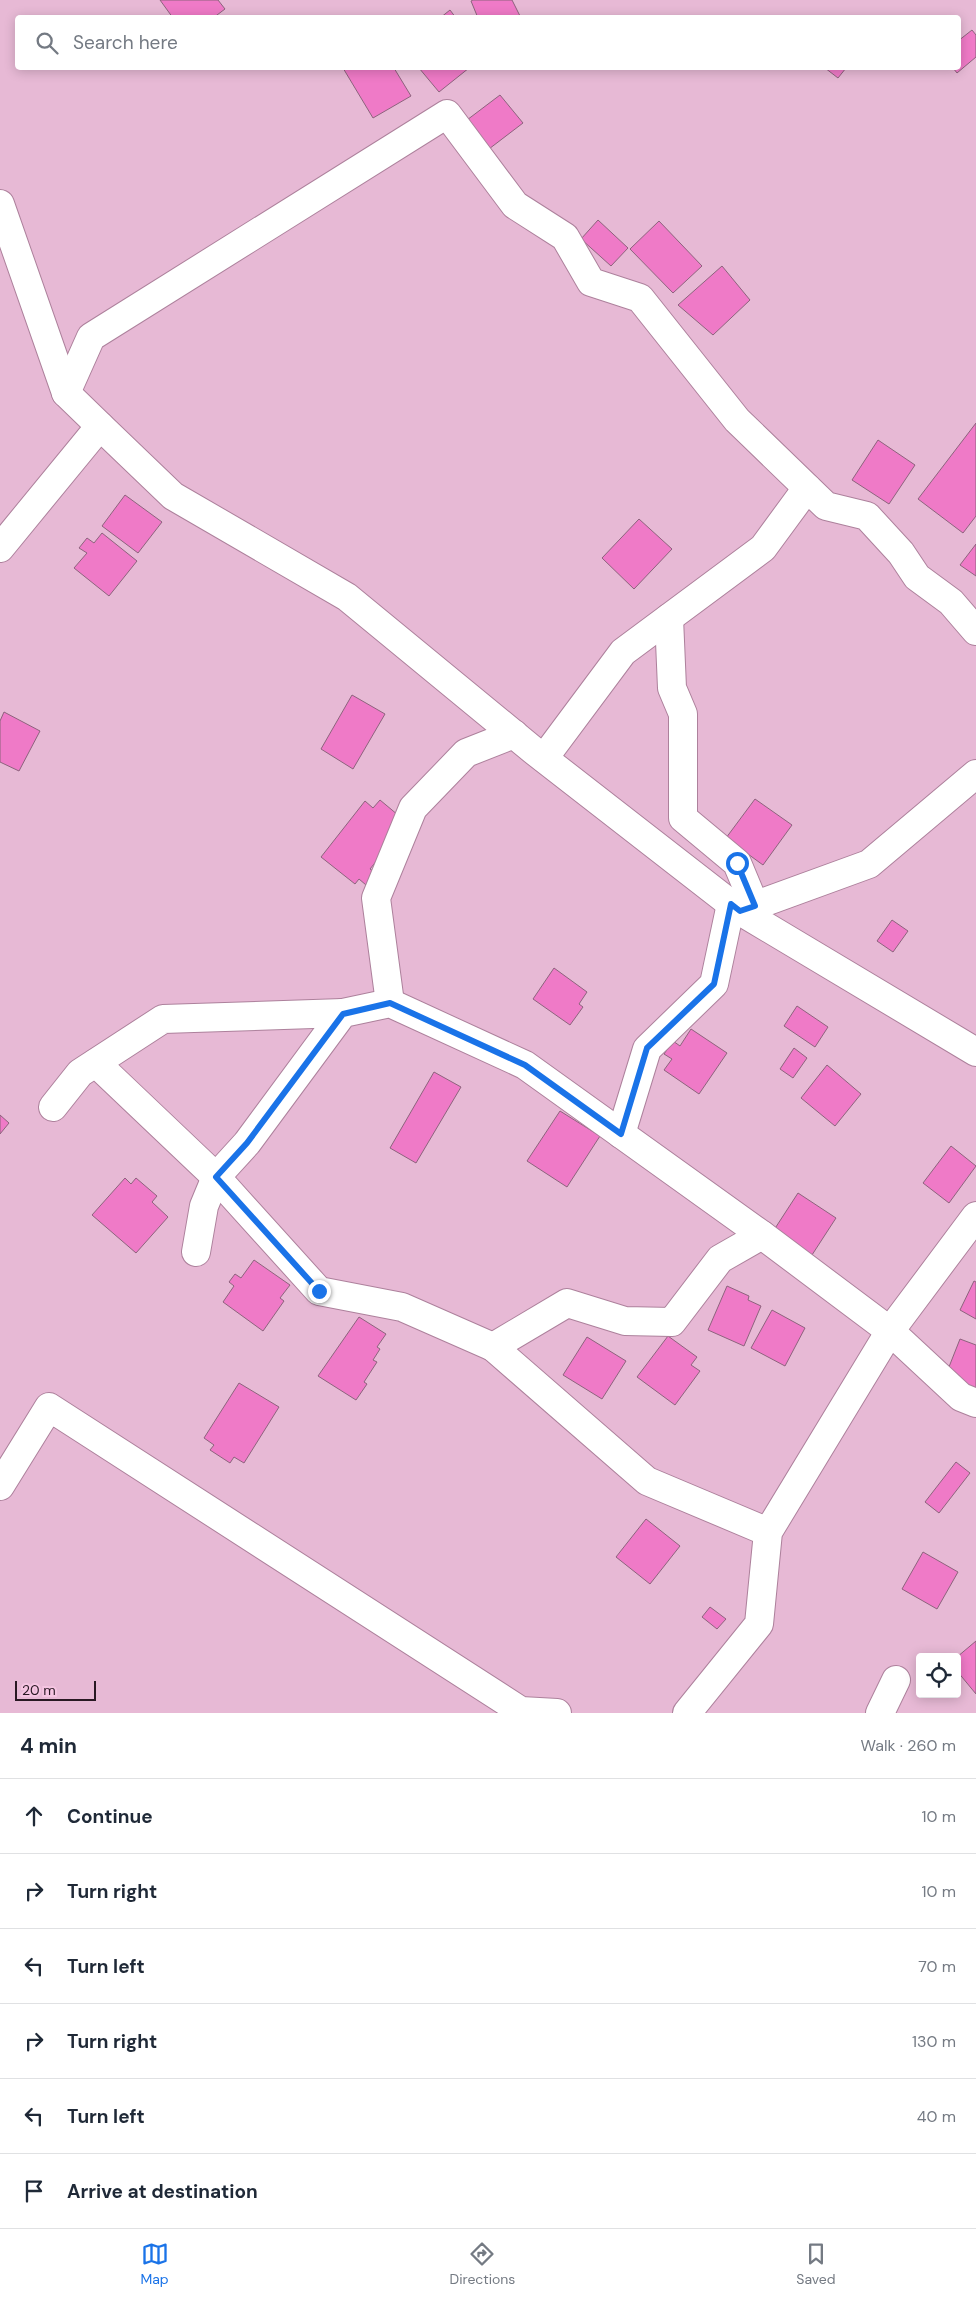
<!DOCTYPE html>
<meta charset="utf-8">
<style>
body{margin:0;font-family:"DM Sans",sans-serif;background:#f6f6f7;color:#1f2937}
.controls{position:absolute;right:15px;bottom:15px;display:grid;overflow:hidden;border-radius:5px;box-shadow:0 2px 12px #0003}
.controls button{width:45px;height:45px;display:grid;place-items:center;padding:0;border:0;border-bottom:1px solid #e0e1e3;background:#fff;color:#1f2937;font:25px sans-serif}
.scale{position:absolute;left:15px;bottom:12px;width:81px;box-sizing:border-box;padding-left:5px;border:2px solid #291823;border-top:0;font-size:14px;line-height:18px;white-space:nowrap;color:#291823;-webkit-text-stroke:4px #f5c5e2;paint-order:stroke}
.stop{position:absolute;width:15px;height:15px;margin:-11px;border:4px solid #1a73e8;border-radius:50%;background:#fff}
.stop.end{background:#1a73e8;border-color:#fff;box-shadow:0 1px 5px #0008}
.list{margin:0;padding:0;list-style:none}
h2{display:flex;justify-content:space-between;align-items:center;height:65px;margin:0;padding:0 20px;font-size:21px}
h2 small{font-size:16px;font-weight:400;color:#747a83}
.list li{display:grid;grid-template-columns:32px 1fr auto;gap:15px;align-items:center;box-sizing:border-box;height:75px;padding:0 20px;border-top:1px solid #e0e1e3}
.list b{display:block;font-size:19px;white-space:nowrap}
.list em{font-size:16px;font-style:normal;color:#747a83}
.icon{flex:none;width:28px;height:28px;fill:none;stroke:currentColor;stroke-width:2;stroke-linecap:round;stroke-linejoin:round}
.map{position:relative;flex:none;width:976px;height:1713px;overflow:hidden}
.search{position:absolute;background:#fff;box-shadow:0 2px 12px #0003;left:15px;right:15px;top:15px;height:55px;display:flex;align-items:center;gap:12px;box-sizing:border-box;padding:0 18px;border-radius:5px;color:#747a83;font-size:19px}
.sheet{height:515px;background:#fff}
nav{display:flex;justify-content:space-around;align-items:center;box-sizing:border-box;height:70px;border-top:1px solid #e0e1e3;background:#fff;font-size:14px;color:#747a83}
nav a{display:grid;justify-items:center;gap:2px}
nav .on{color:#1a73e8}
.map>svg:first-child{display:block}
</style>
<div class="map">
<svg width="976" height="1713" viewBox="0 0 976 1713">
<rect width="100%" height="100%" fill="#e7b9d5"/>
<g fill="#ef7ac7" stroke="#8d637d">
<polygon points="160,0 218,0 225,9 213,18 173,18"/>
<polygon points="473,0 512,0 521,18 478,18 471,1"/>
<polygon points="450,10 456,18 440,18"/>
<polygon points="972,30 976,35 976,57 957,73 953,68 958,68 958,41"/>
<polygon points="343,68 394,68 411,96 373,118"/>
<polygon points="419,68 469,68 439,92"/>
<polygon points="825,68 846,68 838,78"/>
<polygon points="500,95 523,123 485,152 463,123"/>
<polygon points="598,220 628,248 611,266 581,239"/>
<polygon points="659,221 702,266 673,293 630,249"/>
<polygon points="722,266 750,300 713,335 678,305"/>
<polygon points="976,423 976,516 963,533 918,499"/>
<polygon points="878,440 915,465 889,504 852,480"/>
<polygon points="125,495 162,522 138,553 102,526"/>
<polygon points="639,519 672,549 634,589 602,558"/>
<polygon points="102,533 137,561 109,596 74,568 87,553 79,548 87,538 94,543"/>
<polygon points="976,544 976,576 960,565"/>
<polygon points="352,695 385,714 353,769 321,749"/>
<polygon points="4,712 40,731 19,771 0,762 0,721"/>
<polygon points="755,799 792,825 763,865 726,838"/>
<polygon points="380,800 398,815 392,823 401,830 370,869 376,873 366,885 359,879 355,884 321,857 365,801 373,808"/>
<polygon points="892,920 908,931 893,952 877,941"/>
<polygon points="554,968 587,992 579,1004 583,1007 570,1025 533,999"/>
<polygon points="797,1006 828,1027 815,1047 784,1026"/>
<polygon points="691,1029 727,1053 699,1094 664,1070 672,1059 664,1054 673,1041 680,1046"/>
<polygon points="794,1048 807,1058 793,1078 780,1069"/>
<polygon points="827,1065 861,1094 835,1126 801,1098"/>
<polygon points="434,1072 461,1087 416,1163 390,1148"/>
<polygon points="560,1111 600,1136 567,1187 527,1161"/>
<polygon points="0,1115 9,1123 0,1134"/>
<polygon points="951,1146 976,1166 949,1203 923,1183"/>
<polygon points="125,1178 131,1184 136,1178 157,1196 152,1202 168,1217 136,1253 92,1215"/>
<polygon points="798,1193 836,1218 810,1258 772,1233"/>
<polygon points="254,1260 290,1285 280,1298 284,1301 263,1331 223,1302 234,1286 229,1282 235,1274 241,1278"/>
<polygon points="974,1281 976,1282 976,1319 960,1310"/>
<polygon points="727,1286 749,1296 748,1300 761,1306 744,1346 708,1330"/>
<polygon points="772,1310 805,1328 785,1366 751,1348"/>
<polygon points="359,1317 386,1334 377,1347 380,1349 373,1360 377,1362 364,1382 367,1384 356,1400 318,1376"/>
<polygon points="668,1336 697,1357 691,1365 700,1371 675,1405 637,1377"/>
<polygon points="587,1337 626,1361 602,1399 563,1375"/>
<polygon points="960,1339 976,1345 976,1388 945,1377"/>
<polygon points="239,1383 279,1407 244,1463 234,1457 230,1463 210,1450 214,1445 204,1438"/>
<polygon points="956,1462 970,1473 939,1513 925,1502"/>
<polygon points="646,1519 680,1546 650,1584 616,1557"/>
<polygon points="923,1552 958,1572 937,1609 902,1589"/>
<polygon points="710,1607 726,1619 717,1629 702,1617"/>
<polygon points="976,1641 976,1694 957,1671 957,1657"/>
</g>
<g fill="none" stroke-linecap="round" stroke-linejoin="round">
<defs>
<g id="minor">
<polyline points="0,204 66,393 100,426 173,496 347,597 533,750 740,911"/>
<polyline points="66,393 91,337 447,114 515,205 565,237 591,282 640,298 737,420 826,506 867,516 901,553 917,577 951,602 976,631"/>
<polyline points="0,548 100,426"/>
<polyline points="669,618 672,688 683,714 683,818 737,863 755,906"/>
<polyline points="544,758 623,652 763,548 807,488"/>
<polyline points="976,774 869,864 740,911 976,1052"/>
<polyline points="390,1003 376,898 413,808 466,753 514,734"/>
<polyline points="96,1063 216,1177 319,1291 402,1307 493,1347 647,1481 768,1532"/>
<polyline points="53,1107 80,1073 163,1019 343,1013"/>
<polyline points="621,1134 647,1049 714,984 731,904"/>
<polyline points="196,1252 204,1206 216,1177 247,1143 343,1013 390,1003 525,1065 762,1235 890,1331 961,1397 976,1403"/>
<polyline points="493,1347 567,1303 625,1321 672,1322 720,1259 762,1235"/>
<polyline points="0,1486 49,1407 521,1711 557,1713"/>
<polyline points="687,1713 759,1624 768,1532 890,1331 976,1216"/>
<polyline points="880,1713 896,1680"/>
</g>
</defs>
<use href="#minor" stroke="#ad819c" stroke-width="30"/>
<use href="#minor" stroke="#fff" stroke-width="28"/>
</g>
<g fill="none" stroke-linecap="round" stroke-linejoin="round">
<polyline stroke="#1a73e8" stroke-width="6" points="319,1291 216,1177 247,1143 343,1014 390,1003 525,1065 621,1134 647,1048 714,984 731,904 740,911 755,906 737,863"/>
</g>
</svg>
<div class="controls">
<button><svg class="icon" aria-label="locate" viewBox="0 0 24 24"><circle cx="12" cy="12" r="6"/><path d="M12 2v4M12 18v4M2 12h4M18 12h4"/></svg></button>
</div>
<div class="scale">20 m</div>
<div class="stop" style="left:737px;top:863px"></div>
<div class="stop end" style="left:319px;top:1291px"></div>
<div class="search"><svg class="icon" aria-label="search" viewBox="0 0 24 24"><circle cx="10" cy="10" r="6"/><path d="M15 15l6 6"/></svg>Search here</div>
</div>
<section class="sheet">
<h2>4 min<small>Walk · 260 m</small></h2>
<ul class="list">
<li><svg class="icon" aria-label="ahead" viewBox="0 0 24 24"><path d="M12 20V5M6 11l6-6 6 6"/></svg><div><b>Continue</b></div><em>10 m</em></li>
<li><svg class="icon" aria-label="right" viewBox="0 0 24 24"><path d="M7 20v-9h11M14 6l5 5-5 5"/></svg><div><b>Turn right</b></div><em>10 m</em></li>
<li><svg class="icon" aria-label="left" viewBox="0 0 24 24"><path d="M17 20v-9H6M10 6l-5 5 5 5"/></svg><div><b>Turn left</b></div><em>70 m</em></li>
<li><svg class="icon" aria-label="right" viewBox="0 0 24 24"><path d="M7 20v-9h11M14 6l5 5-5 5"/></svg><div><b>Turn right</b></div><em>130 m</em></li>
<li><svg class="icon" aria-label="left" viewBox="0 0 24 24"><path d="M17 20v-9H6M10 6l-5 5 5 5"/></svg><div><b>Turn left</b></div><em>40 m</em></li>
<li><svg class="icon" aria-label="arrive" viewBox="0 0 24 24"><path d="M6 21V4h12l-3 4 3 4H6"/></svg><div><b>Arrive at destination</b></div></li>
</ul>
</section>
<nav>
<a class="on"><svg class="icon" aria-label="map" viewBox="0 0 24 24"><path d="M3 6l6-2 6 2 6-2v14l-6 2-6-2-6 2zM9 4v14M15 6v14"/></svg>Map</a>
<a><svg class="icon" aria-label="directions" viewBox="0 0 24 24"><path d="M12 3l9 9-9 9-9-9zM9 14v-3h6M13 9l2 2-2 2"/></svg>Directions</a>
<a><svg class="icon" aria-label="saved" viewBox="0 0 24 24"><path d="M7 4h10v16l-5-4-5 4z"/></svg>Saved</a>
</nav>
